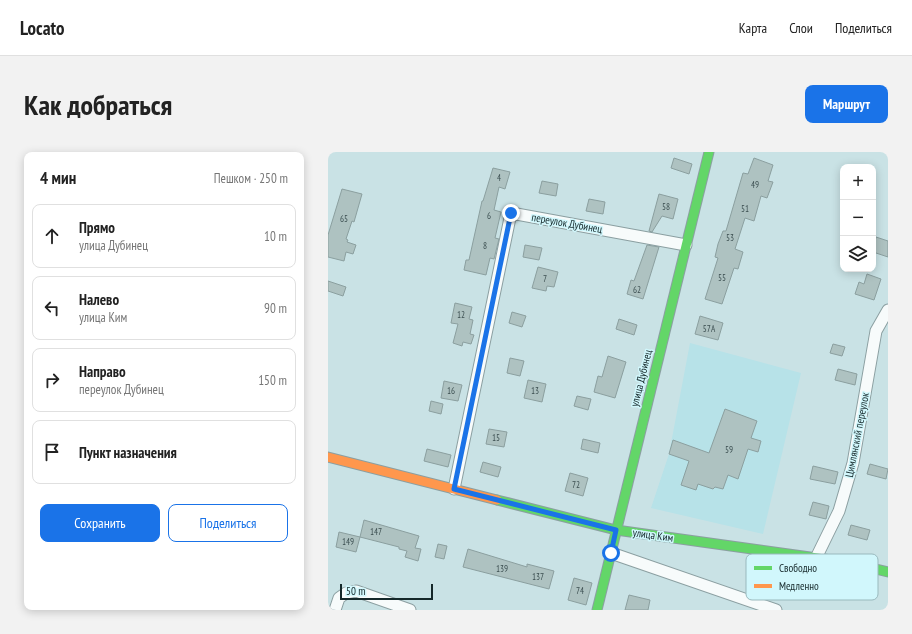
<!DOCTYPE html>
<html lang="ru">
<meta charset="utf-8">
<style>
body{margin:0;font-family:"PT Sans Narrow",sans-serif;background:#f2f2f2;color:#222}
.controls{position:absolute;right:12px;top:12px;display:grid;overflow:hidden;border-radius:8px;box-shadow:0 2px 10px #0003}
.controls button{width:36px;height:36px;display:grid;place-items:center;padding:0;border:0;border-bottom:1px solid #e0e0e0;background:#fff;color:#222;font:20px sans-serif}
.scale{position:absolute;left:12px;bottom:10px;width:93px;box-sizing:border-box;padding-left:4px;border:2px solid #15282a;border-top:0;font-size:11px;line-height:14px;white-space:nowrap;color:#15282a;-webkit-text-stroke:3px #d1f7fc;paint-order:stroke}
.stop{position:absolute;width:12px;height:12px;margin:-9px;border:3px solid #1a73e8;border-radius:50%;background:#fff}
.stop.end{background:#1a73e8;border-color:#fff;box-shadow:0 1px 4px #0008}
.list{margin:0;padding:0;list-style:none}
h2{display:flex;justify-content:space-between;align-items:center;height:52px;margin:0;padding:0 16px;font-size:17px}
h2 small{font-size:13px;font-weight:400;color:#767676}
.list li{display:grid;grid-template-columns:26px 1fr auto;gap:12px;align-items:center;box-sizing:border-box;height:64px;margin:0 8px 8px;padding:0 8px;border:1px solid #e0e0e0;border-radius:8px}
.list b{display:block;font-size:15px;white-space:nowrap}
.list p{margin:0;font-size:13px;white-space:nowrap;color:#767676}
.list em{font-size:13px;font-style:normal;color:#767676}
.actions{display:flex;gap:8px;padding:12px 16px}
.actions a{flex:1;padding:9px 0;border:1px solid #1a73e8;border-radius:8px;text-align:center;font-size:14px;color:#1a73e8}
.actions .main{background:#1a73e8;color:#fff}
.icon{flex:none;width:22px;height:22px;fill:none;stroke:currentColor;stroke-width:2;stroke-linecap:round;stroke-linejoin:round}
.map{position:relative;flex:none;width:560px;height:458px;overflow:hidden;border-radius:8px}
header{display:flex;align-items:center;gap:24px;box-sizing:border-box;height:56px;padding:0 20px;background:#fff;border-bottom:1px solid #e0e0e0}
header strong{font-size:19px}
nav{display:flex;gap:22px;margin-inline-start:auto;font-size:14px}
.intro{display:flex;align-items:center;justify-content:space-between;box-sizing:border-box;height:96px;padding:0 24px}
h1{margin:0;font-size:28px}
.button{padding:10px 18px;border-radius:8px;background:#1a73e8;color:#fff;font-size:14px;font-weight:700}
main{display:flex;gap:24px;padding:0 24px}
aside{flex:1;background:#fff;border-radius:8px;box-shadow:0 2px 10px #0003}
.map>svg:first-child{display:block}
</style>
<header>
<strong>Locato</strong>
<nav><a>Карта</a><a>Слои</a><a>Поделиться</a></nav>
</header>
<div class="intro"><h1>Как добраться</h1><a class="button">Маршрут</a></div>
<main>
<aside>
<h2>4 мин<small>Пешком · 250 m</small></h2>
<ul class="list">
<li><svg class="icon" aria-label="ahead" viewBox="0 0 24 24"><path d="M12 20V5M6 11l6-6 6 6"/></svg><div><b>Прямо</b><p>улица Дубинец</p></div><em>10 m</em></li>
<li><svg class="icon" aria-label="left" viewBox="0 0 24 24"><path d="M17 20v-9H6M10 6l-5 5 5 5"/></svg><div><b>Налево</b><p>улица Ким</p></div><em>90 m</em></li>
<li><svg class="icon" aria-label="right" viewBox="0 0 24 24"><path d="M7 20v-9h11M14 6l5 5-5 5"/></svg><div><b>Направо</b><p>переулок Дубинец</p></div><em>150 m</em></li>
<li><svg class="icon" aria-label="arrive" viewBox="0 0 24 24"><path d="M6 21V4h12l-3 4 3 4H6"/></svg><div><b>Пункт назначения</b></div></li>
</ul>
<div class="actions"><a class="main">Сохранить</a><a>Поделиться</a></div>
</aside>
<div class="map">
<svg width="560" height="458" viewBox="0 0 560 458">
<rect width="100%" height="100%" fill="#c9e2e5"/>
<polygon fill="#b7e2e8" points="362,191 473,221 435,382 323,356 341,302"/>
<g fill="#aec2c1" stroke="#8b9f9f">
<polygon points="346,6 364,12 361,22 343,16"/>
<polygon points="426,6 445,13 440,29 445,30 439,46 433,44 426,69 417,66 407,97 415,100 410,117 406,116 394,152 377,147 390,106 387,105 390,92 395,79 398,79 415,21 420,22"/>
<polygon points="165,16 182,20 177,37 171,35 166,58 173,60 167,86 171,87 166,107 162,106 158,123 136,118 138,108 141,108 154,49 155,49"/>
<polygon points="214,29 230,32 228,44 211,41"/>
<polygon points="14,37 34,42 26,70 24,69 18,87 20,88 19,90 28,93 25,102 18,100 16,109 0,105 0,83"/>
<polygon points="331,42 350,47 345,67 334,64 324,80 321,79"/>
<polygon points="261,47 277,50 275,62 258,59"/>
<polygon points="548,85 560,89 560,105 545,100"/>
<polygon points="197,93 214,96 211,108 195,105"/>
<polygon points="319,93 331,95 315,147 299,142 303,128 306,129"/>
<polygon points="210,115 230,120 226,135 219,134 218,139 204,136"/>
<polygon points="539,122 553,127 546,148 527,142 531,130 536,132"/>
<polygon points="0,129 18,135 15,144 0,139"/>
<polygon points="127,151 144,155 141,167 145,168 142,182 146,183 143,192 135,190 134,194 125,191 130,172 123,171"/>
<polygon points="184,160 198,164 194,175 181,171"/>
<polygon points="372,164 395,171 390,188 367,182"/>
<polygon points="291,167 309,173 306,183 288,177"/>
<polygon points="505,192 517,195 514,204 502,201"/>
<polygon points="280,204 298,210 287,246 266,240 270,224 274,225"/>
<polygon points="182,206 196,209 192,224 179,221"/>
<polygon points="510,217 529,222 527,233 507,228"/>
<polygon points="200,228 218,232 214,250 196,246"/>
<polygon points="116,229 134,233 130,249 113,246"/>
<polygon points="249,244 263,247 260,258 246,254"/>
<polygon points="103,249 115,252 113,262 101,259"/>
<polygon points="397,257 429,269 423,286 433,289 430,300 420,297 410,327 400,323 395,337 387,335 385,337 370,332 368,338 353,333 361,309 341,302 345,288 381,301"/>
<polygon points="161,277 179,280 176,295 158,292"/>
<polygon points="255,287 272,291 270,301 253,297"/>
<polygon points="99,297 123,303 120,315 96,309"/>
<polygon points="155,310 173,315 170,325 152,320"/>
<polygon points="542,312 560,317 558,327 539,322"/>
<polygon points="485,314 510,320 507,332 482,327"/>
<polygon points="242,321 260,326 255,344 237,339"/>
<polygon points="485,350 501,354 498,367 481,363"/>
<polygon points="36,368 91,384 87,396 93,397 90,409 77,405 79,399 71,397 71,395 32,385"/>
<polygon points="523,373 542,378 539,388 520,383"/>
<polygon points="11,380 32,385 28,400 8,395"/>
<polygon points="110,392 119,394 116,407 107,405"/>
<polygon points="140,397 199,415 199,412 226,419 221,437 135,415"/>
<polygon points="246,426 264,431 258,453 240,448"/>
<polygon points="301,443 322,448 320,458 297,458"/>
</g>
<g fill="none" stroke-linecap="round" stroke-linejoin="round">
<defs>
<g id="street">
<polyline points="126,337 183,61 358,93"/>
<polyline points="283,401 448,458"/>
<polyline points="488,406 511,359 525,311 548,179 560,158"/>
<polyline points="7,458 11,446 18,441 28,439 82,458"/>
</g>
<g id="fast">
<polyline points="169,348 288,378 518,410 560,420"/>
<polyline points="269,458 381,0"/>
</g>
<polyline id="slow" points="0,305 169,348"/>
</defs>
<use href="#street" stroke="#8b9fa1" stroke-width="13"/>
<use href="#fast" stroke="#8b9fa1" stroke-width="11"/>
<use href="#slow" stroke="#8b9fa1" stroke-width="11"/>
<use href="#street" stroke="#f7fbfb" stroke-width="11"/>
<use href="#fast" stroke="#63d668" stroke-width="9"/>
<use href="#slow" stroke="#ff974d" stroke-width="9"/>
</g>
<g fill="none" stroke-linecap="round" stroke-linejoin="round">
<polyline stroke="#1a73e8" stroke-width="5" points="183,61 126,337 288,378 283,401"/>
</g>
<g text-anchor="middle" stroke-width="3" stroke-linejoin="round" paint-order="stroke">
<g font-size="9" fill="#3b4e50">
<text x="171" y="29">4</text>
<text x="427" y="36">49</text>
<text x="338" y="58">58</text>
<text x="417" y="60">51</text>
<text x="161" y="67">6</text>
<text x="16" y="70">65</text>
<text x="402" y="89">53</text>
<text x="157" y="97">8</text>
<text x="394" y="129">55</text>
<text x="217" y="130">7</text>
<text x="309" y="141">62</text>
<text x="133" y="166">12</text>
<text x="381" y="180">57А</text>
<text x="123" y="242">16</text>
<text x="207" y="242">13</text>
<text x="168" y="289">15</text>
<text x="401" y="301">59</text>
<text x="248" y="336">72</text>
<text x="48" y="383">147</text>
<text x="20" y="393">149</text>
<text x="174" y="420">139</text>
<text x="210" y="428">137</text>
<text x="252" y="442">74</text>
</g>
<g font-size="11" fill="#15282a" stroke="#d1f7fc">
<text transform="translate(239 71) rotate(10)" y="4">переулок Дубинец</text>
<text transform="translate(313 226) rotate(-76)" y="4">улица Дубинец</text>
<text transform="translate(529 283) rotate(-79)" y="4">Цимлянский переулок</text>
<text transform="translate(325 383) rotate(8)" y="4">улица Ким</text>
</g>
</g>
<rect x="418" y="402" width="132" height="46" rx="6" fill="#d1f7fc" stroke="#99b9bd" stroke-width="1"/>
<rect x="426" y="414" width="18" height="4" fill="#63d668"/>
<rect x="426" y="432" width="18" height="4" fill="#ff974d"/>
<g font-size="11" fill="#15282a">
<text x="451" y="420">Свободно</text>
<text x="451" y="438">Медленно</text>
</g>
</svg>
<div class="controls">
<button>+</button>
<button>−</button>
<button><svg class="icon" aria-label="layers" viewBox="0 0 24 24"><path d="M12 4l9 5-9 5-9-5zM3 14l9 5 9-5"/></svg></button>
</div>
<div class="scale">50 m</div>
<div class="stop" style="left:283px;top:401px"></div>
<div class="stop end" style="left:183px;top:61px"></div>
</div>
</main>
